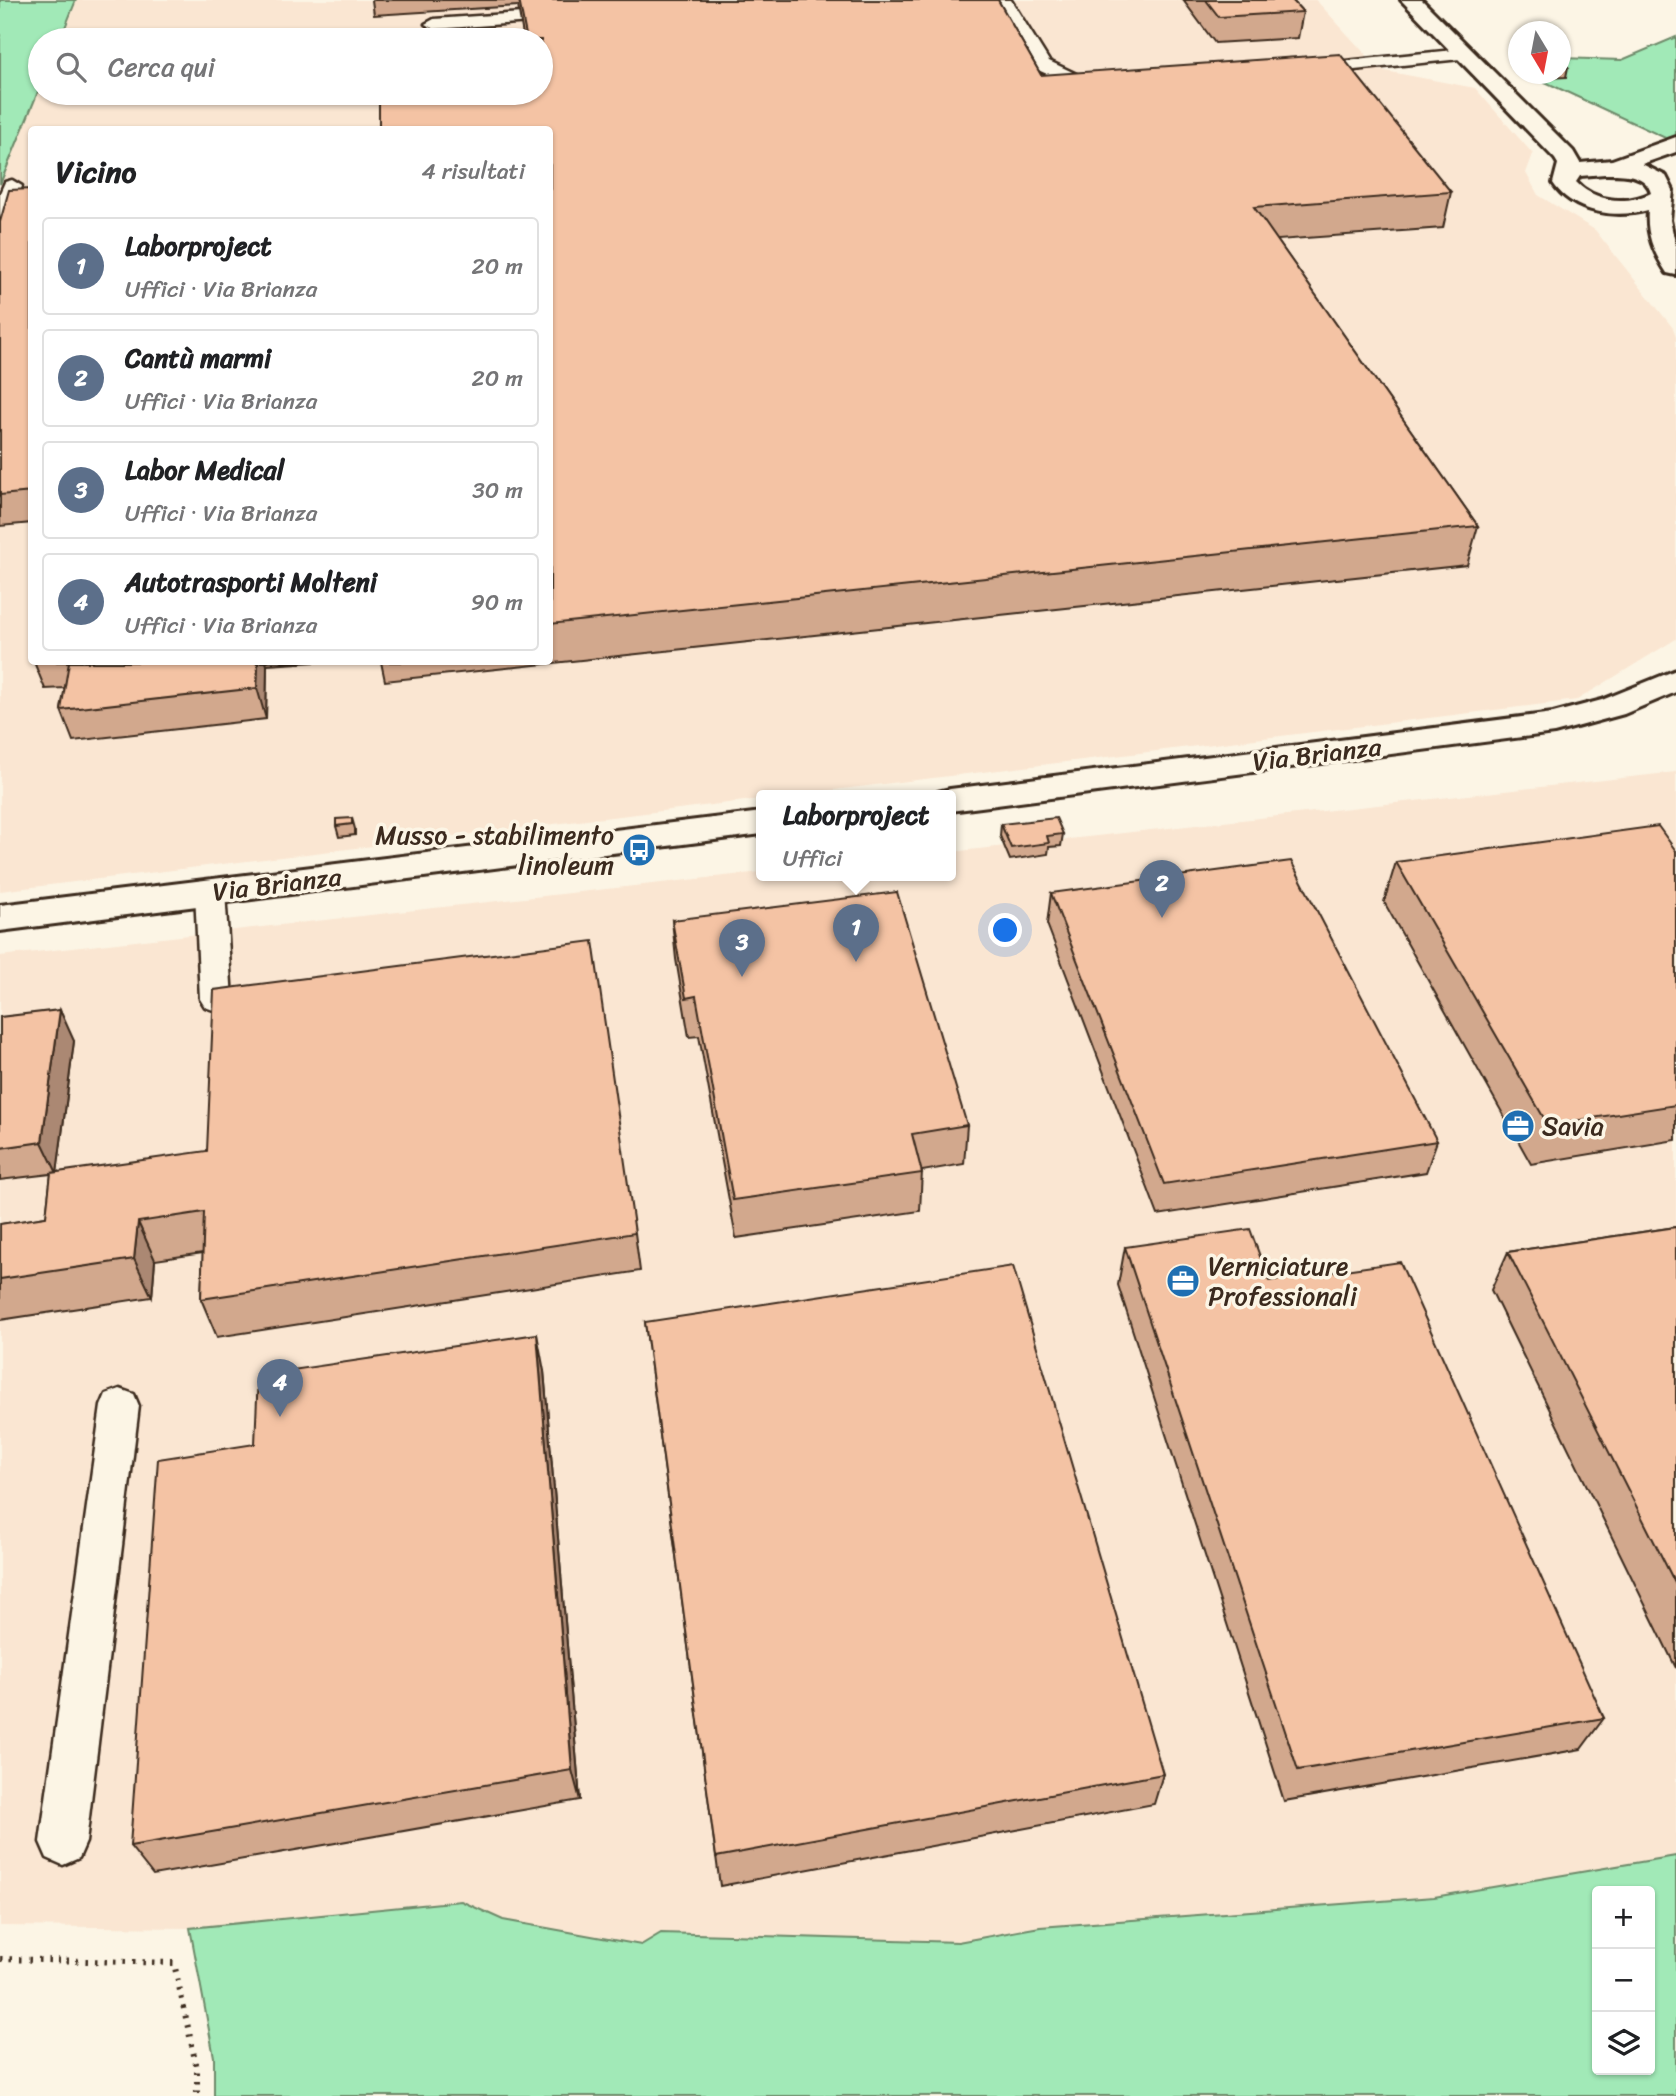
<!DOCTYPE html>
<html lang="it">
<meta charset="utf-8">
<style>
body{margin:0;font-family:Sriracha,sans-serif;background:#f6f6f6;color:#202124}
.controls{position:absolute;right:21px;bottom:21px;display:grid;overflow:hidden;border-radius:7px;box-shadow:0 2px 5px #0004}
.controls button{width:63px;height:63px;display:grid;place-items:center;padding:0;border:0;border-bottom:2px solid #e0e0e0;background:#fff;color:#202124;font:35px sans-serif}
.compass{position:absolute;left:1508px;top:21px;width:63px;height:63px;border-radius:50%;background:#fff;box-shadow:0 2px 5px #0004;rotate:170deg}
.you{position:absolute;left:1006px;top:931px;width:24px;height:24px;margin:-18px;border:5px solid #fff;border-radius:50%;background:#1a73e8;box-shadow:0 0 0 10px #1a73e833}
.badge{display:grid;place-items:center;width:46px;height:46px;border-radius:50%;background:#b45309;color:#fff;font-size:23px;font-weight:700}
.pin{position:absolute;translate:-50% -58px;filter:drop-shadow(0 2px 4px #0008)}
.pin::after{content:'';position:absolute;top:37px;width:24px;height:21px;background:inherit;clip-path:polygon(0 0,100% 0,50% 100%)}
.popup{position:absolute;left:756px;top:790px;width:200px;height:91px;box-sizing:border-box;display:grid;place-content:center;border-radius:7px;background:#fff;filter:drop-shadow(0 2px 5px #0005);font-size:23px;white-space:nowrap;color:#757577}
.popup b{font-size:26px;color:#202124}
.popup::after{content:'';position:absolute;left:50%;top:100%;margin-left:-14px;border:14px solid transparent;border-top-color:#fff}
.list{margin:0;padding:0;list-style:none}
h2{display:flex;justify-content:space-between;align-items:center;height:91px;margin:0;padding:0 28px;font-size:30px}
h2 small{font-size:23px;font-weight:400;color:#757577}
.list li{display:grid;grid-template-columns:46px 1fr auto;gap:21px;align-items:center;box-sizing:border-box;height:98px;margin:0 14px 14px;padding:0 14px;border:2px solid #e0e0e0;border-radius:7px}
.list b{display:block;font-size:26px;white-space:nowrap}
.list p{margin:0;font-size:23px;white-space:nowrap;color:#757577}
.list em{font-size:23px;font-style:normal;color:#757577}
.icon{flex:none;width:38px;height:38px;fill:none;stroke:currentColor;stroke-width:2;stroke-linecap:round;stroke-linejoin:round}
.map{position:relative;flex:none;width:1676px;height:2096px;overflow:hidden}
.search{position:absolute;background:#fff;box-shadow:0 2px 5px #0004;left:28px;top:28px;width:525px;height:77px;display:flex;align-items:center;gap:18px;box-sizing:border-box;padding:0 24px;border-radius:38px;color:#757577;font-size:26px}
.panel{position:absolute;background:#fff;box-shadow:0 2px 5px #0004;left:28px;top:126px;width:525px;height:539px;border-radius:7px}
.map>svg:first-child{display:block}
</style>
<div class="map">
<svg width="1676" height="2096" viewBox="0 0 1676 2096">
<rect width="100%" height="100%" fill="#fcf5e5"/>
<filter id="ink" filterUnits="userSpaceOnUse"><feTurbulence type="fractalNoise" baseFrequency=".0143" numOctaves="2"/><feDisplacementMap in="SourceGraphic" scale="14" xChannelSelector="R" yChannelSelector="G"/><feConvolveMatrix kernelMatrix="1 2 1 2 8 2 1 2 1" color-interpolation-filters="sRGB"/></filter>
<g filter="url(#ink)">
<g fill="#fae6d2" fill-rule="evenodd">
<path d="M 76,0 L 1316,0 L 1380,70 L 1475,88 L 1533,154 L 1526,173 L 1538,195 L 1595,230 L 1673,328 L 1676,336 L 1676,639 L 1577,700 L 784,796 L 762,796 L 761,799 L 0,891 L 0,184 L 40,87 L 40,93 L 541,93 L 541,40 L 60,40 ZM 32,130 L 550,130 L 550,662 L 32,662 Z"/>
<polygon points="1676,772 1676,1856 1434,1897 1040,1927 958,1942 661,1933 641,1945 503,1920 461,1901 190,1928 0,1926 0,956 761,872 762,876 950,876 951,852"/>
</g>
<g fill="#a1e9b7" stroke="#6e8a6a" stroke-width="2" fill-rule="evenodd">
<polygon points="0,0 76,0 60,40 40,40 40,87 0,184"/>
<polygon points="1676,37 1676,143 1528,74 1560,74 1561,58 1622,60"/>
<path d="M 1676,1856 L 1676,2096 L 214,2096 L 214,2057 L 190,1928 L 461,1901 L 503,1920 L 641,1945 L 661,1933 L 958,1942 L 1040,1927 L 1434,1897 ZM 1597,1891 L 1650,1891 L 1650,2070 L 1597,2070 Z"/>
</g>
<g fill="none" stroke-linecap="round" stroke-linejoin="round">
<defs>
<g id="lane">
<polygon points="995,0 1011,0 1049,61 1100,85 1109,86 1112,90 1109,94 1091,94 1036,69"/>
<polygon points="566,10 572,11 574,15 572,19 434,29 425,24 434,19"/>
<polygon points="1464,49 1470,50 1473,54 1470,58 1306,75 1297,70 1306,65"/>
<polygon points="12,180 22,186 10,223 7,227 0,229 0,193 5,182"/>
<polygon points="210,881 221,885 225,892 232,999 227,1007 216,1011 205,1007 200,999 195,892 199,885"/>
<polygon points="120,1389 134,1394 139,1406 86,1842 79,1858 63,1865 47,1858 40,1842 101,1406 106,1394"/>
</g>
<g id="secondary">
<path d="M 1401,0 L 1422,0 L 1573,151 L 1580,163 L 1612,160 L 1676,137 L 1676,152 L 1642,164 L 1666,176 L 1673,190 L 1670,220 L 1676,247 L 1676,275 L 1667,273 C 1654,253 1646,235 1648,210 C 1615,219 1573,213 1553,183 L 1558,164 L 1555,159 ZM 1605,174 C 1622,174 1646,173 1651,193 C 1627,205 1595,202 1576,182 L 1580,176 Z"/>
<polygon points="1676,670 1676,692 1624,714 1554,733 950,811 950,796 936,796 938,792 950,789 1553,713 1602,700"/>
<polygon points="762,812 762,834 0,931 0,905"/>
</g>
</defs>
<use href="#lane" stroke="#3b2a1e" stroke-width="5"/>
<use href="#secondary" stroke="#3b2a1e" stroke-width="6"/>
<polyline stroke="#3b2a1e" stroke-width="6" stroke-dasharray="2.5 7" stroke-linecap="butt" points="0,1959 174,1963 197,2069 197,2096"/>
<use href="#lane" fill="#fcf5e5" fill-rule="evenodd"/>
<use href="#secondary" fill="#fcf5e5" fill-rule="evenodd"/>
</g>
<g fill="#d2a88d" stroke="#3b2a1e" stroke-width="2">
<polygon points="372,0 998,0 1041,75 1451,192 1443,228 1277,240 1478,526 1467,565 385,681 381,662 550,662 550,130 523,35 518,6 374,15"/>
<polygon points="1183,0 1292,0 1303,12 1298,38 1215,43"/>
<polygon points="1560,60 1568,67 1566,77 1546,78 1542,74 1560,74"/>
<polygon points="32,189 32,523 0,526 0,222"/>
<polygon points="34,662 315,662 267,665 266,719 73,741 61,710 65,688 45,689"/>
<polygon points="352,818 355,829 355,835 339,837 336,826"/>
<polygon points="1001,824 1063,834 1061,846 1049,847 1048,854 1010,860 1000,836"/>
<polygon points="1676,851 1676,1140 1531,1164 1384,902 1396,862"/>
<polygon points="1051,893 1437,1141 1426,1172 1158,1215 1047,924"/>
<polygon points="672,920 967,1125 964,1164 922,1171 920,1211 736,1238 699,1036 689,1037 676,959"/>
<polygon points="0,1017 74,1041 57,1173 635,1233 640,1271 217,1337 201,1299 203,1253 155,1260 152,1297 0,1320 0,1224 46,1217 51,1174 0,1180"/>
<polygon points="1676,1227 1676,1668 1491,1290 1508,1252"/>
<polygon points="1125,1247 1269,1281 1604,1718 1581,1749 1284,1801 1118,1285"/>
<polygon points="645,1322 1163,1774 1154,1804 720,1886"/>
<polygon points="544,1371 580,1800 153,1875 130,1846 255,1444"/>
</g>
<g fill="#ab8873" stroke="#3b2a1e" stroke-width="2">
<polygon points="258,662 266,662 267,665 266,719 257,688"/>
<polygon points="60,1010 74,1041 57,1173 42,1142"/>
<polygon points="138,1222 155,1260 152,1297 134,1259"/>
<polygon points="537,1334 544,1371 580,1800 572,1770"/>
</g>
<g fill="#f4c3a4" stroke="#3b2a1e" stroke-width="2">
<polygon points="519,0 998,0 1041,75 1340,54 1451,192 1254,207 1478,526 550,624 550,130 379,130 379,93 541,93 541,40 456,40 526,35"/>
<polygon points="1206,0 1292,0 1303,12 1219,17"/>
<polygon points="1560,60 1568,67 1560,68"/>
<polygon points="32,189 32,492 0,495 0,222 9,190"/>
<polygon points="69,662 258,662 257,688 61,710"/>
<polygon points="352,818 352,824 336,826 336,819"/>
<polygon points="1056,818 1063,834 1047,836 1049,843 1011,848 1001,824"/>
<polygon points="1658,826 1676,851 1676,1105 1548,1125 1396,862"/>
<polygon points="1291,861 1437,1141 1164,1184 1051,893"/>
<polygon points="897,892 967,1125 912,1134 922,1173 733,1200 696,996 686,998 672,920"/>
<polygon points="593,941 635,1233 201,1299 204,1212 138,1222 134,1259 0,1279 0,1224 46,1217 51,1173 207,1151 214,990"/>
<polygon points="60,1010 42,1142 0,1148 0,1017"/>
<polygon points="1676,1227 1676,1585 1508,1252"/>
<polygon points="1250,1229 1269,1281 1400,1262 1604,1718 1298,1770 1125,1247"/>
<polygon points="1013,1266 1163,1774 716,1857 645,1322"/>
<polygon points="537,1334 572,1770 130,1846 158,1459 255,1444 258,1375"/>
</g>
</g>
<defs>
<symbol id="bus-disc" viewBox="-11 -11 22 22"><circle r="9.5" fill="#1f6fb2" stroke="#fcf5e5"/><path d="M-5-6H5V4H4V6H2V4H-2V6H-4V4H-5ZM-3.5-4V0h7V-4ZM-3.5 1.2v1.5H-2V1.2ZM2 1.2v1.5H3.5V1.2Z" fill="#fff"/></symbol>
<symbol id="office-disc" viewBox="-11 -11 22 22"><circle r="9.5" fill="#1f6fb2" stroke="#fcf5e5"/><path d="M-6-3h4V-5.5h4V-3h4V5H-6ZM-1-4.5V-3h2v-1.5ZM-6 0V1H6V0Z" fill="#fff"/></symbol>
</defs>
<g fill-rule="evenodd">
<use href="#bus-disc" x="620" y="831" width="38" height="38"/>
<use href="#office-disc" x="1499" y="1107" width="38" height="38"/>
<use href="#office-disc" x="1164" y="1262" width="38" height="38"/>
</g>
<g text-anchor="middle" stroke-width="7" stroke-linejoin="round" paint-order="stroke">
<g font-size="26" fill="#3b2a1e" stroke="#fcf5e5">
<text transform="translate(1317 754) rotate(-7)" y="9">Via Brianza</text>
<text transform="translate(277 884) rotate(-7)" y="9">Via Brianza</text>
</g>
<g font-size="26" fill="#3b2a1e" stroke="#fcf5e5" text-anchor="start">
<text x="614" y="844" text-anchor="end">Musso - stabilimento<tspan x="614" dy="30">linoleum</tspan></text>
<text x="1542" y="1135">Savia</text>
<text x="1208" y="1275">Verniciature<tspan x="1208" dy="30">Professionali</tspan></text>
</g>
</g>
</svg>
<div class="controls">
<button>+</button>
<button>−</button>
<button><svg class="icon" aria-label="layers" viewBox="0 0 24 24"><path d="M12 4l9 5-9 5-9-5zM3 14l9 5 9-5"/></svg></button>
</div>
<svg class="compass" viewBox="-18 -18 36 36"><path d="M0-13l5 13h-10z" fill="#e53935"/><path d="M0 13l5-13h-10z" fill="#757577"/></svg>
<div class="you"></div>
<div class="pin badge" style="left:856px;top:962px;background:#5c6f8a">1</div>
<div class="popup"><b>Laborproject</b>Uffici</div>
<div class="pin badge" style="left:1162px;top:918px;background:#5c6f8a">2</div>
<div class="pin badge" style="left:742px;top:977px;background:#5c6f8a">3</div>
<div class="pin badge" style="left:280px;top:1417px;background:#5c6f8a">4</div>
<div class="search"><svg class="icon" aria-label="search" viewBox="0 0 24 24"><circle cx="10" cy="10" r="6"/><path d="M15 15l6 6"/></svg>Cerca qui</div>
<section class="panel">
<h2>Vicino<small>4 risultati</small></h2>
<ul class="list">
<li><span class="badge" style="background:#5c6f8a">1</span><div><b>Laborproject</b><p>Uffici · Via Brianza</p></div><em>20 m</em></li>
<li><span class="badge" style="background:#5c6f8a">2</span><div><b>Cantù marmi</b><p>Uffici · Via Brianza</p></div><em>20 m</em></li>
<li><span class="badge" style="background:#5c6f8a">3</span><div><b>Labor Medical</b><p>Uffici · Via Brianza</p></div><em>30 m</em></li>
<li><span class="badge" style="background:#5c6f8a">4</span><div><b>Autotrasporti Molteni</b><p>Uffici · Via Brianza</p></div><em>90 m</em></li>
</ul>
</section>
</div>
